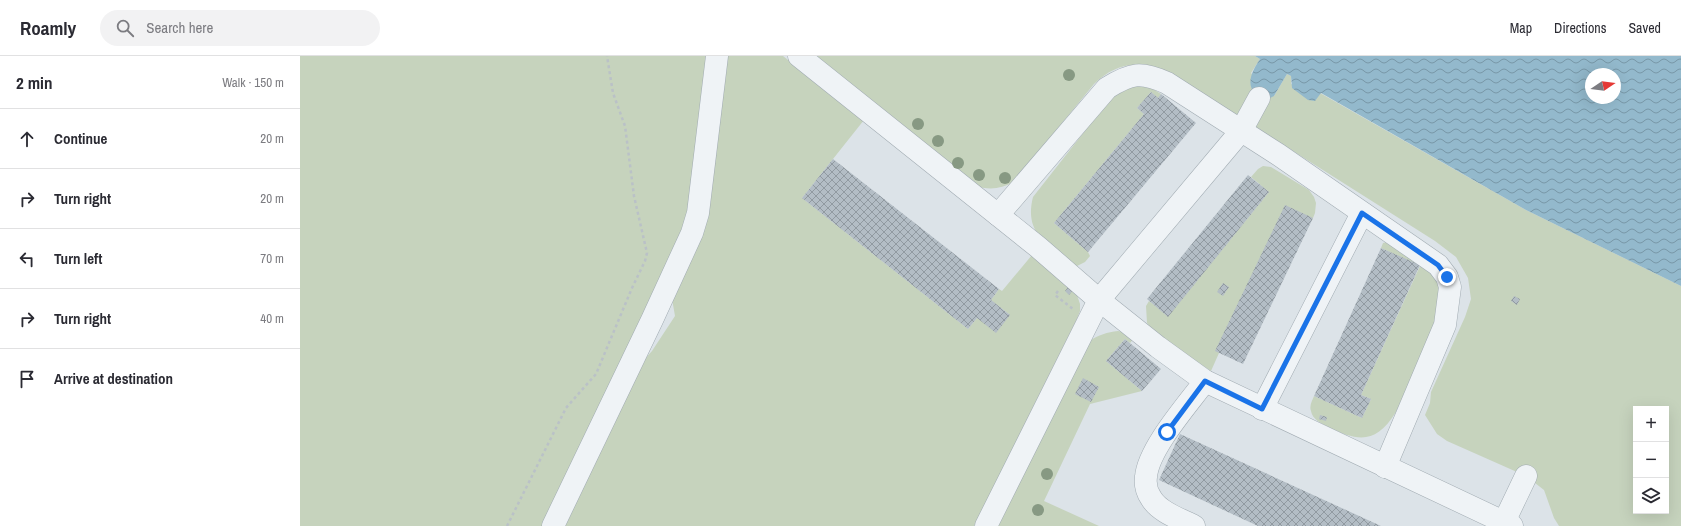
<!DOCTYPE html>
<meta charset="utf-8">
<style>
body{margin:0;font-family:"Archivo Narrow",sans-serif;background:#f2f2f3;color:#2b2b33}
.controls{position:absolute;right:12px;bottom:12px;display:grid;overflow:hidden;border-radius:0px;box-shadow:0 4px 16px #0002}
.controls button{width:36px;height:36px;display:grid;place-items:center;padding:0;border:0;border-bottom:1px solid #e1e1e2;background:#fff;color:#2b2b33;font:20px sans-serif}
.compass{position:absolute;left:1285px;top:12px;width:36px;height:36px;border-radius:50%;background:#fff;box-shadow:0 4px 16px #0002;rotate:77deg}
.stop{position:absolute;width:12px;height:12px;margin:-9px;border:3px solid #1a73e8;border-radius:50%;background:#fff}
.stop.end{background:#1a73e8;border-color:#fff;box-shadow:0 1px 4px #0008}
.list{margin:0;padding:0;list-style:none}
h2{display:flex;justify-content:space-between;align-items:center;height:52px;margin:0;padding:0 16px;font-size:17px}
h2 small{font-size:13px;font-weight:400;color:#7c7c81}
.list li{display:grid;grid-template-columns:26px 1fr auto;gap:12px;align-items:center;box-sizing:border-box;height:60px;padding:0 16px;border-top:1px solid #e1e1e2}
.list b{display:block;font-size:15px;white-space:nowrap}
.list em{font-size:13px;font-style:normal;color:#7c7c81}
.icon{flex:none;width:22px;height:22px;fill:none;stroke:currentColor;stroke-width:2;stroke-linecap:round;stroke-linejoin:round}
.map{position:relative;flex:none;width:1381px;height:470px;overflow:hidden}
header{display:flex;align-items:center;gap:24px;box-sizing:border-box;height:56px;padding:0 20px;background:#fff;border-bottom:1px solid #e1e1e2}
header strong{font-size:19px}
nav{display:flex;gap:22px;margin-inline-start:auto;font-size:14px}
.search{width:280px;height:36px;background:#f2f2f3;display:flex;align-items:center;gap:10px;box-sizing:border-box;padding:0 14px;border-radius:22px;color:#7c7c81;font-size:15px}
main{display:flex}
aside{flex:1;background:#fff}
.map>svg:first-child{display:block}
</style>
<header>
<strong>Roamly</strong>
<div class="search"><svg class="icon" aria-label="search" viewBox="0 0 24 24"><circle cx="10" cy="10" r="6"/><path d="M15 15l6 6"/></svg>Search here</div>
<nav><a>Map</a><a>Directions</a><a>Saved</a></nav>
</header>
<main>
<aside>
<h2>2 min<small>Walk · 150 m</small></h2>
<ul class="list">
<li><svg class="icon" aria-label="ahead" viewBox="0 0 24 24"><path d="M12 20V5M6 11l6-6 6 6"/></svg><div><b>Continue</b></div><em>20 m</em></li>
<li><svg class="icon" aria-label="right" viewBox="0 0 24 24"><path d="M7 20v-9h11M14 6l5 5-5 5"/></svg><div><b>Turn right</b></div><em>20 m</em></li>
<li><svg class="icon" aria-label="left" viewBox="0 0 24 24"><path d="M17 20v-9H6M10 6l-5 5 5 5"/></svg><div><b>Turn left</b></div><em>70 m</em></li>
<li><svg class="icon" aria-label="right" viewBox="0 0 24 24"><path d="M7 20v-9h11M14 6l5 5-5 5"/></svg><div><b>Turn right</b></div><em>40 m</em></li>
<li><svg class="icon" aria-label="arrive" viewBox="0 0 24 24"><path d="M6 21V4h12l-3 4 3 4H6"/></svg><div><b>Arrive at destination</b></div></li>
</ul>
</aside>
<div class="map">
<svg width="1381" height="470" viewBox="0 0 1381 470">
<defs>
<pattern id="water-waves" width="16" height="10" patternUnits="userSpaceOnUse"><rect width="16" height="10" fill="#93b9cc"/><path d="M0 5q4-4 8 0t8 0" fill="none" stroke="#7897a7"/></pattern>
<pattern id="building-cross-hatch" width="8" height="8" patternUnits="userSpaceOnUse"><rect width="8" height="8" fill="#b3bdc5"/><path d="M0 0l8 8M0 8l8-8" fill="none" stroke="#919aa1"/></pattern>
</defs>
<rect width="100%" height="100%" fill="#dce3e8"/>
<g fill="#c6d3bd" fill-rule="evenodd">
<polygon points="0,0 414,0 393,159 249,470 0,470"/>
<polygon points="424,0 483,0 564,64 502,142 668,273 677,262 710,259 691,244 699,233 702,235 732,199 776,236 780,248 780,255 776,265 674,470 261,470 333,316 352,295 375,260 371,237"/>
<path d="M 514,0 L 955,0 L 960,3 L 951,17 L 974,40 L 987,18 L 991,20 L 991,28 L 1020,37 L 1226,154 L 1381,230 L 1381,470 L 1259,470 L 1254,462 L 1244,434 L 1226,420 L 1147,385 L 1137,378 L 1125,359 L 1130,347 L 1131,336 L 1165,261 L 1171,243 L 1168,222 L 1156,201 L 1135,185 L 985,90 L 858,13 C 833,4 813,10 794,28 L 714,126 C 700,133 689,135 674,129 ZM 1336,353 L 1366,353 L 1366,455 L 1336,455 Z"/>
<path d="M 836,29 L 850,31 L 861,38 L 858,42 L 851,36 L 837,52 L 844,58 L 754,167 L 788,196 L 790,200 L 785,206 L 777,210 L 771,207 C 746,187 724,177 733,141 L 810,43 L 822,33 Z"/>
<polygon points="963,110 971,111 1009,134 1014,141 1016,147 1015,157 1013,162 919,297 911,315 858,281 847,267 846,250 849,245 868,260 969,136 951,121 958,113"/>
<path d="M 1087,186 L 1129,211 L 1143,232 L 1142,254 L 1096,356 C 1076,388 1059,386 1028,371 C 1022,368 1012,363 1011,355 C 1009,350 1012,345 1014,340 L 1062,362 L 1071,343 L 1061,339 L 1120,210 L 1081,192 L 1083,187 Z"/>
<path d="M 818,275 L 828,277 L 835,281 L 830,287 L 825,283 L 806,305 L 842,335 L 790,348 L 744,445 L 799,470 L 696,470 L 789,285 C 799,279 807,276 818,275 Z"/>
</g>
<path fill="url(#water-waves)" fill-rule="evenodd" d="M 955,0 L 1381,0 L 1381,230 L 1226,154 L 1021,37 L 1015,45 L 1008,44 L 992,32 L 991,20 L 987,18 L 974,40 L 968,43 C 964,42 959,40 956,38 C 944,28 954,12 960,3 ZM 1291,18 L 1315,18 L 1315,42 L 1291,42 Z"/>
<g fill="url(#building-cross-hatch)">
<polygon points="851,36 858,42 861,38 896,67 788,196 754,167 844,58 837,52"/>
<polygon points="533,103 699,233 691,244 710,259 696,277 677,262 668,273 502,142"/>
<polygon points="948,119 969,136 868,261 847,243"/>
<polygon points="985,149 1013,162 943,308 915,295"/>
<polygon points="1081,192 1120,209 1061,339 1071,343 1062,362 1014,340"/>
<polygon points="923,227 929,231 923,240 917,236"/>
<polygon points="769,230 773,234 769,239 765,235"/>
<polygon points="1214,240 1220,243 1217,249 1211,245"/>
<polygon points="825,283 861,313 842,335 806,305"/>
<polygon points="783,322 799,331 791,346 775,338"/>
<polygon points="1020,359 1027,361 1026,365 1019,363"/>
<polygon points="880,378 1081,470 958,470 859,424"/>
</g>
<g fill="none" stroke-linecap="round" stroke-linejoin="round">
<defs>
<g id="minor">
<polyline points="499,0 738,191 799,244 686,470"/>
<polyline points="959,42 941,75 799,244 858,291 905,325 1212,470"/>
<path d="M 698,159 L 807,32 C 831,17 841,15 867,27 L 979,99 L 1138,209 L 1147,221 L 1150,231 L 1145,269 L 1085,411"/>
<polyline points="962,353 1062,157"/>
<polyline points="1204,466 1226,420"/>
<polyline points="253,470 352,264 392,177 398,157 417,0"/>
<path d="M 894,470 C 880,463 859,456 851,442 C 847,436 845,428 846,421 C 848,393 888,348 905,325"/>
</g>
</defs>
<use href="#minor" stroke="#a1abb2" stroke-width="23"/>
<g stroke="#bac1c7" stroke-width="2.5" stroke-dasharray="3 3" stroke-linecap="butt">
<polyline points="758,235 755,239 773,253"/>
<polyline points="207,470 266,352 296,318 332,232 345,205 347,197 334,140 325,70 313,37 307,0"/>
</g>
<use href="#minor" stroke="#eff3f6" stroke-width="22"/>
</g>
<g fill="#879983">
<circle cx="769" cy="19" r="6"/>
<circle cx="618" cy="68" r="6"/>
<circle cx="638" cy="85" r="6"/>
<circle cx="658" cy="107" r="6"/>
<circle cx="679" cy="119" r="6"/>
<circle cx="705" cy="122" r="6"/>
<circle cx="747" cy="418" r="6"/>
<circle cx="738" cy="454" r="6"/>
</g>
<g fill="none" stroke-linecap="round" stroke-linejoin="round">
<polyline stroke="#1a73e8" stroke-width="5" points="867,376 905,325 962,353 1062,157 1138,209 1147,221"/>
</g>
</svg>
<div class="controls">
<button>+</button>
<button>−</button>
<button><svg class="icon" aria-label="layers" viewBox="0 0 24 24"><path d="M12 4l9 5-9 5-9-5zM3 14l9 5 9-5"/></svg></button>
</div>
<svg class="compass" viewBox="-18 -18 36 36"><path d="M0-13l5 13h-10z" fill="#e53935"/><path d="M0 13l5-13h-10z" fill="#7c7c81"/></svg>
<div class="stop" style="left:867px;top:376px"></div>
<div class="stop end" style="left:1147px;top:221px"></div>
</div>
</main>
